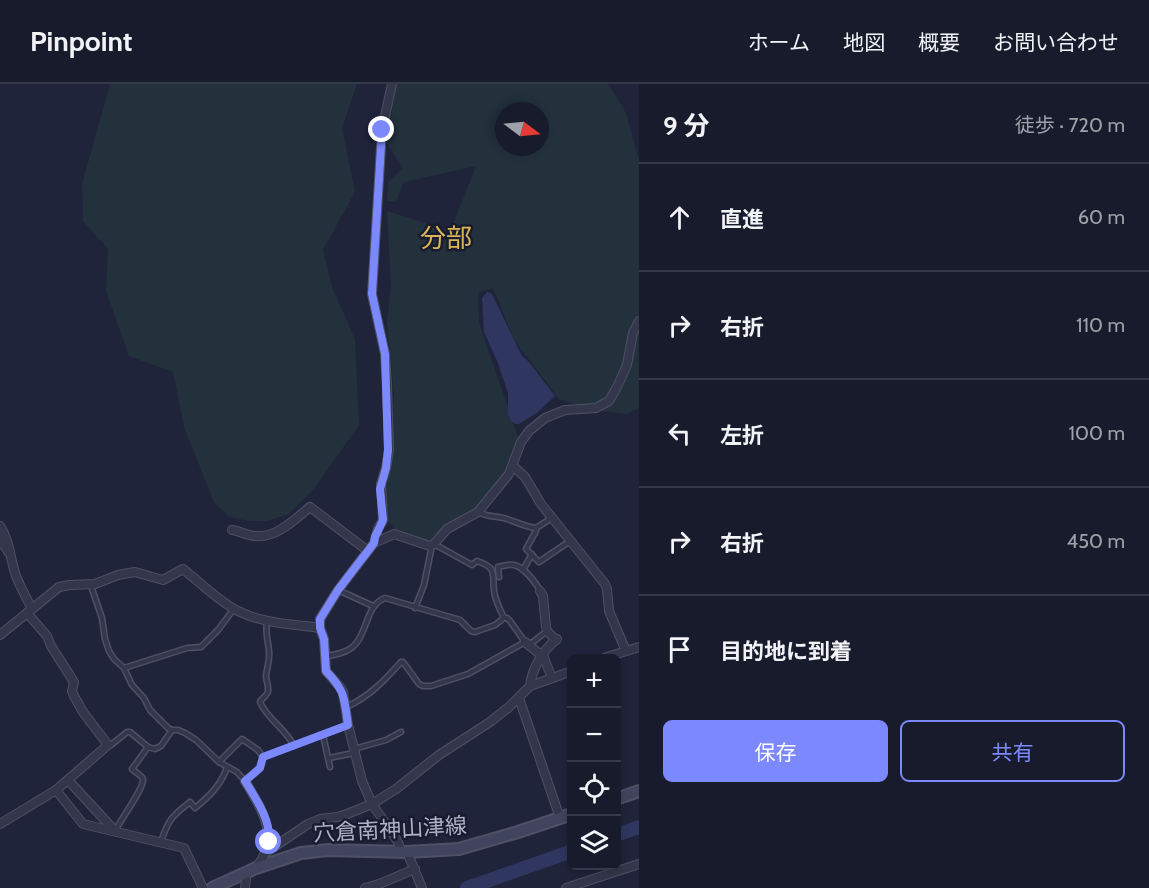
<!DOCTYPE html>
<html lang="ja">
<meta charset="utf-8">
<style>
body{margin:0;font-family:Cabin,"Noto Sans JP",sans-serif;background:#252838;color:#f1f3f6}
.controls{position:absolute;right:18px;bottom:18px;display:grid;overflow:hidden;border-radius:9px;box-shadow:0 3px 9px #0003}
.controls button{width:54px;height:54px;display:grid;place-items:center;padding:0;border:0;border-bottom:2px solid #363948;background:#181b2c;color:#f1f3f6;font:30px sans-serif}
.compass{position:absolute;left:495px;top:18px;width:54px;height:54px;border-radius:50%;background:#181b2c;box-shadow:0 3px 9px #0003;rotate:106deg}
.stop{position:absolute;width:18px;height:18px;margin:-14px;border:4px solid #7c89fe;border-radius:50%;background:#fff}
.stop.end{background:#7c89fe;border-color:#fff;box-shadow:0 2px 6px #0008}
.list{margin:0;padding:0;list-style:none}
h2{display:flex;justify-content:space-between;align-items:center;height:78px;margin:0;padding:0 24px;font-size:26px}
h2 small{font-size:20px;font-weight:400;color:#9fa1a9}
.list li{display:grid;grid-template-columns:39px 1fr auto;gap:18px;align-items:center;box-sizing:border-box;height:108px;padding:0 24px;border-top:2px solid #363948}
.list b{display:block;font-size:22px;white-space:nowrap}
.list em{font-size:20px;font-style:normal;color:#9fa1a9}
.actions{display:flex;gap:12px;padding:18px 24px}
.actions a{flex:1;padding:14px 0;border:2px solid #7c89fe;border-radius:9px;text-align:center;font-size:21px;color:#7c89fe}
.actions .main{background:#7c89fe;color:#fff}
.icon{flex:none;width:33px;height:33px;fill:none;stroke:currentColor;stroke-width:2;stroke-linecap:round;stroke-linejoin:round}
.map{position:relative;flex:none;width:639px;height:804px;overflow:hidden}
header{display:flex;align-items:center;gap:36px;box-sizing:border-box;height:84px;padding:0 30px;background:#181b2c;border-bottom:2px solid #363948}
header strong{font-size:28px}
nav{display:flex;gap:33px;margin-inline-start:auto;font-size:21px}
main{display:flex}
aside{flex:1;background:#181b2c}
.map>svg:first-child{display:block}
</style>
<header>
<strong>Pinpoint</strong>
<nav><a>ホーム</a><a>地図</a><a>概要</a><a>お問い合わせ</a></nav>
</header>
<main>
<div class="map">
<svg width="639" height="804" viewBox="0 0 639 804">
<rect width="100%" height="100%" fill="#20243b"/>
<g fill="#22313c" fill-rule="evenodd">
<polygon points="110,0 357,0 342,44 355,108 323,166 332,203 355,255 359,341 313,406 289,430 267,437 249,437 229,433 214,418 184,343 173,288 129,272 106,207 108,165 83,137 82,100"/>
<path d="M 396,0 L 608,0 L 626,29 L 639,76 L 639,324 L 627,330 L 593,326 L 559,315 L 515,257 L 493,204 L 478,209 L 479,239 L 518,353 L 507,387 L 476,426 L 447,442 L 431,456 L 427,457 L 396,447 L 388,437 L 388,431 L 385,404 L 392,371 L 394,308 L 387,239 L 391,203 L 387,127 L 450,147 L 476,82 L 404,98 L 396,118 L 387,117 L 388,98 L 403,84 L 387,59 ZM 504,27 L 540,27 L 540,63 L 504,63 Z"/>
</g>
<polygon fill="#2f365f" points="487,208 492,210 522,272 529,278 555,312 538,328 519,340 516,340 511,337 508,330 508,309 498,279 484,248 482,214"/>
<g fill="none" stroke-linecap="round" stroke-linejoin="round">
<g stroke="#2f365f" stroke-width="14">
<polyline points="616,751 639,743"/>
<polyline points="467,804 572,767"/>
</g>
<defs>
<g id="lane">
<path d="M 478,428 C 488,434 497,431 507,435 C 517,438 525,443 536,444"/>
<polyline points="550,432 547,437 536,444 536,447 526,465 539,478 570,457"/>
<path d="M 434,460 L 472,481 L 477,477 C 498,484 492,490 494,507 C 495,516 500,526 504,534"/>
<polyline points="523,486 532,470"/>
<path d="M 499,493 L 498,483 C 503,482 508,480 514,481 C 524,483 535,498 540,506"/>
<polyline points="91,502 102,534 105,555 109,567 114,575 124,584 132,601 144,614 150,626 168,644 172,646 178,646 185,649 196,656 219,678 237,688 245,697 260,684 263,673 348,641"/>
<polyline points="338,506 373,522"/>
<polyline points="415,524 424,501 432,461"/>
<path d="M 267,538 C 265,549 268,556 269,567 C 270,576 267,583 266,592 C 266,597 269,602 268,607 C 268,611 262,614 260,618 C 267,635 286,645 294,662"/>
<polyline points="529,561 547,547"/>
<path d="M 327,572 C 333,571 340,570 346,567 C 369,557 363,522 385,514 L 460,536 L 471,547 L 475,548 L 495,541 L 504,534 L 507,534 L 510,537 L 525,558 L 468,590 L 431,602 L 423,602 L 419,600 L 403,578 L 401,578 C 385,596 369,613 346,623"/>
<polyline points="124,584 187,564 201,563 218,546 233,526"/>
<polyline points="323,651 330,683"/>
<polyline points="108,661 111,661 127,648 130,648 148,663 155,665 161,662 172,646"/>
<polyline points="354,665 386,656 401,648"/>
<polyline points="329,674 354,669"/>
<polyline points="219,678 242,655 258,666 263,673"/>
<path d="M 115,747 C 119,738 145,703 143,695 C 142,692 134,687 132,685 L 148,663"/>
<path d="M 161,758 C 168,736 172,732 190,718 L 195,724 C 209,713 222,700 227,683"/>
</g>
<g id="street">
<polyline points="392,0 382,46 372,210 385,270 387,300 389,366 386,384 381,400 383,436 378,445 374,459 338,506 320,535 320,544 324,555 326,587 339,602 343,608 348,641 362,697 372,720 393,750 398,758 401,768"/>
<polyline points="513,382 525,393 541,420 605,500 607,505 609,527 626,567"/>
<path d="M 0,442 C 10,457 10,473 15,489 C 19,501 26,513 32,525"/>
<path d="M 232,446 C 240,447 248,452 256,452 C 277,454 295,435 310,423 L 368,467"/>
<polyline points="0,455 9,469"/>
<polyline points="374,459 394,450 430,462 434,460 447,445 478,428 509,390 521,358 529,347 545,334 565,326 596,324 609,317 617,303 627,281 633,249 639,237"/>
<polyline points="540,507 543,512 546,543 547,547 556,556"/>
<path d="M 0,551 L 59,503 L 70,501 L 95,500 L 118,491 L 135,488 L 163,496 L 183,485 C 201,499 218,517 238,527 C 264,540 293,540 320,544"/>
<polyline points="525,558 541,571"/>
<polyline points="542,569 552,594"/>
<polyline points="604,574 639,563"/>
<path d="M 530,602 C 532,584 543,566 557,555"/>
<polyline points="519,614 560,734"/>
<polyline points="68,696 115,747"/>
<path d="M 245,697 C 262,726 281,753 256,784"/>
<polyline points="56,706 83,740 184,764 203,804"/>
<polyline points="0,740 56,706 108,661 83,628 74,612 72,607 74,598 51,562 47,552 27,529"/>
<polyline points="407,768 422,804"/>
<polyline points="265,769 308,740 320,735 337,733 347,730 372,720 396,705 439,671 490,638 509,623 530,602 572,587"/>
<polyline points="245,804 247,787"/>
<polyline points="365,804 379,800 415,785"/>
<polyline points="566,804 639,780"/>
</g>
<g id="secondary">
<polyline points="616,715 639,707"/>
<polyline points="212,804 256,784 301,769 328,766 407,768 459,765 518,748 572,730"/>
</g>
</defs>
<use href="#lane" stroke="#4e5166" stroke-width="7"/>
<use href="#street" stroke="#4e5166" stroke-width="10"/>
<use href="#secondary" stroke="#4e5166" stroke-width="14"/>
<use href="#lane" stroke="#34374b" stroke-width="4"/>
<use href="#street" stroke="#34374b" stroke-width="8"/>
<use href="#secondary" stroke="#41445e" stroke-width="10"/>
</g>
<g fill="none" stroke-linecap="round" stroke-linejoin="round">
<path stroke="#7c89fe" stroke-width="8" d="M 269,758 C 271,736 256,715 245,697 L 260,684 L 263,673 L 348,641 C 344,614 346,608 326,587 L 324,555 L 320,544 L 320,535 L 338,506 L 374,459 L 375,453 L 383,436 L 380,405 L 386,384 L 388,366 L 385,270 L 372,210 L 382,46"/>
</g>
<g text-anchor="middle" stroke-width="5" stroke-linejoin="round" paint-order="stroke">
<g font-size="22" fill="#aeb1c7" stroke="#191c2f">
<text transform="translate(390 745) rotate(-3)" y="8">穴倉南神山津線</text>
</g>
<g font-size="26" fill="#dab556" stroke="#191c2f">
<text x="446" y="163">分部</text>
</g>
</g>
</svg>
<div class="controls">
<button>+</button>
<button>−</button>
<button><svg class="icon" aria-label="locate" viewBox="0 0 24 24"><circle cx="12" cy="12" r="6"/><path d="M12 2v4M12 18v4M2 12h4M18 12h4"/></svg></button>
<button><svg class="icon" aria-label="layers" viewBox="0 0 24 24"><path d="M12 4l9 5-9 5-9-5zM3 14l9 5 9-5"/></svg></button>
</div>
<svg class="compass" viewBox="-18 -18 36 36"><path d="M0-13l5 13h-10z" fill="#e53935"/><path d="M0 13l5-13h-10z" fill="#9fa1a9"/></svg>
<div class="stop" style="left:269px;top:758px"></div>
<div class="stop end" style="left:382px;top:46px"></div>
</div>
<aside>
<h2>9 分<small>徒歩 · 720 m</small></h2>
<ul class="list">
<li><svg class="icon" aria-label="ahead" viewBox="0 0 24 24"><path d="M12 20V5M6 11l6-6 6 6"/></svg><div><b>直進</b></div><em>60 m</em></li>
<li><svg class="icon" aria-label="right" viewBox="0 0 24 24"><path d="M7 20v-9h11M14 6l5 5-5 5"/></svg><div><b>右折</b></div><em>110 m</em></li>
<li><svg class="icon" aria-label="left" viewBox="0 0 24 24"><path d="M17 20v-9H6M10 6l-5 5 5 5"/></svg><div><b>左折</b></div><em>100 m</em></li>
<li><svg class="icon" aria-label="right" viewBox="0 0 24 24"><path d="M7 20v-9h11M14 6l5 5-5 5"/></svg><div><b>右折</b></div><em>450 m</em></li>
<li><svg class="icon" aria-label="arrive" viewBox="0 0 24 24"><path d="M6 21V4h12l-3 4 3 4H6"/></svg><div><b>目的地に到着</b></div></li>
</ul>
<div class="actions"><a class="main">保存</a><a>共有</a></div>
</aside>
</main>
